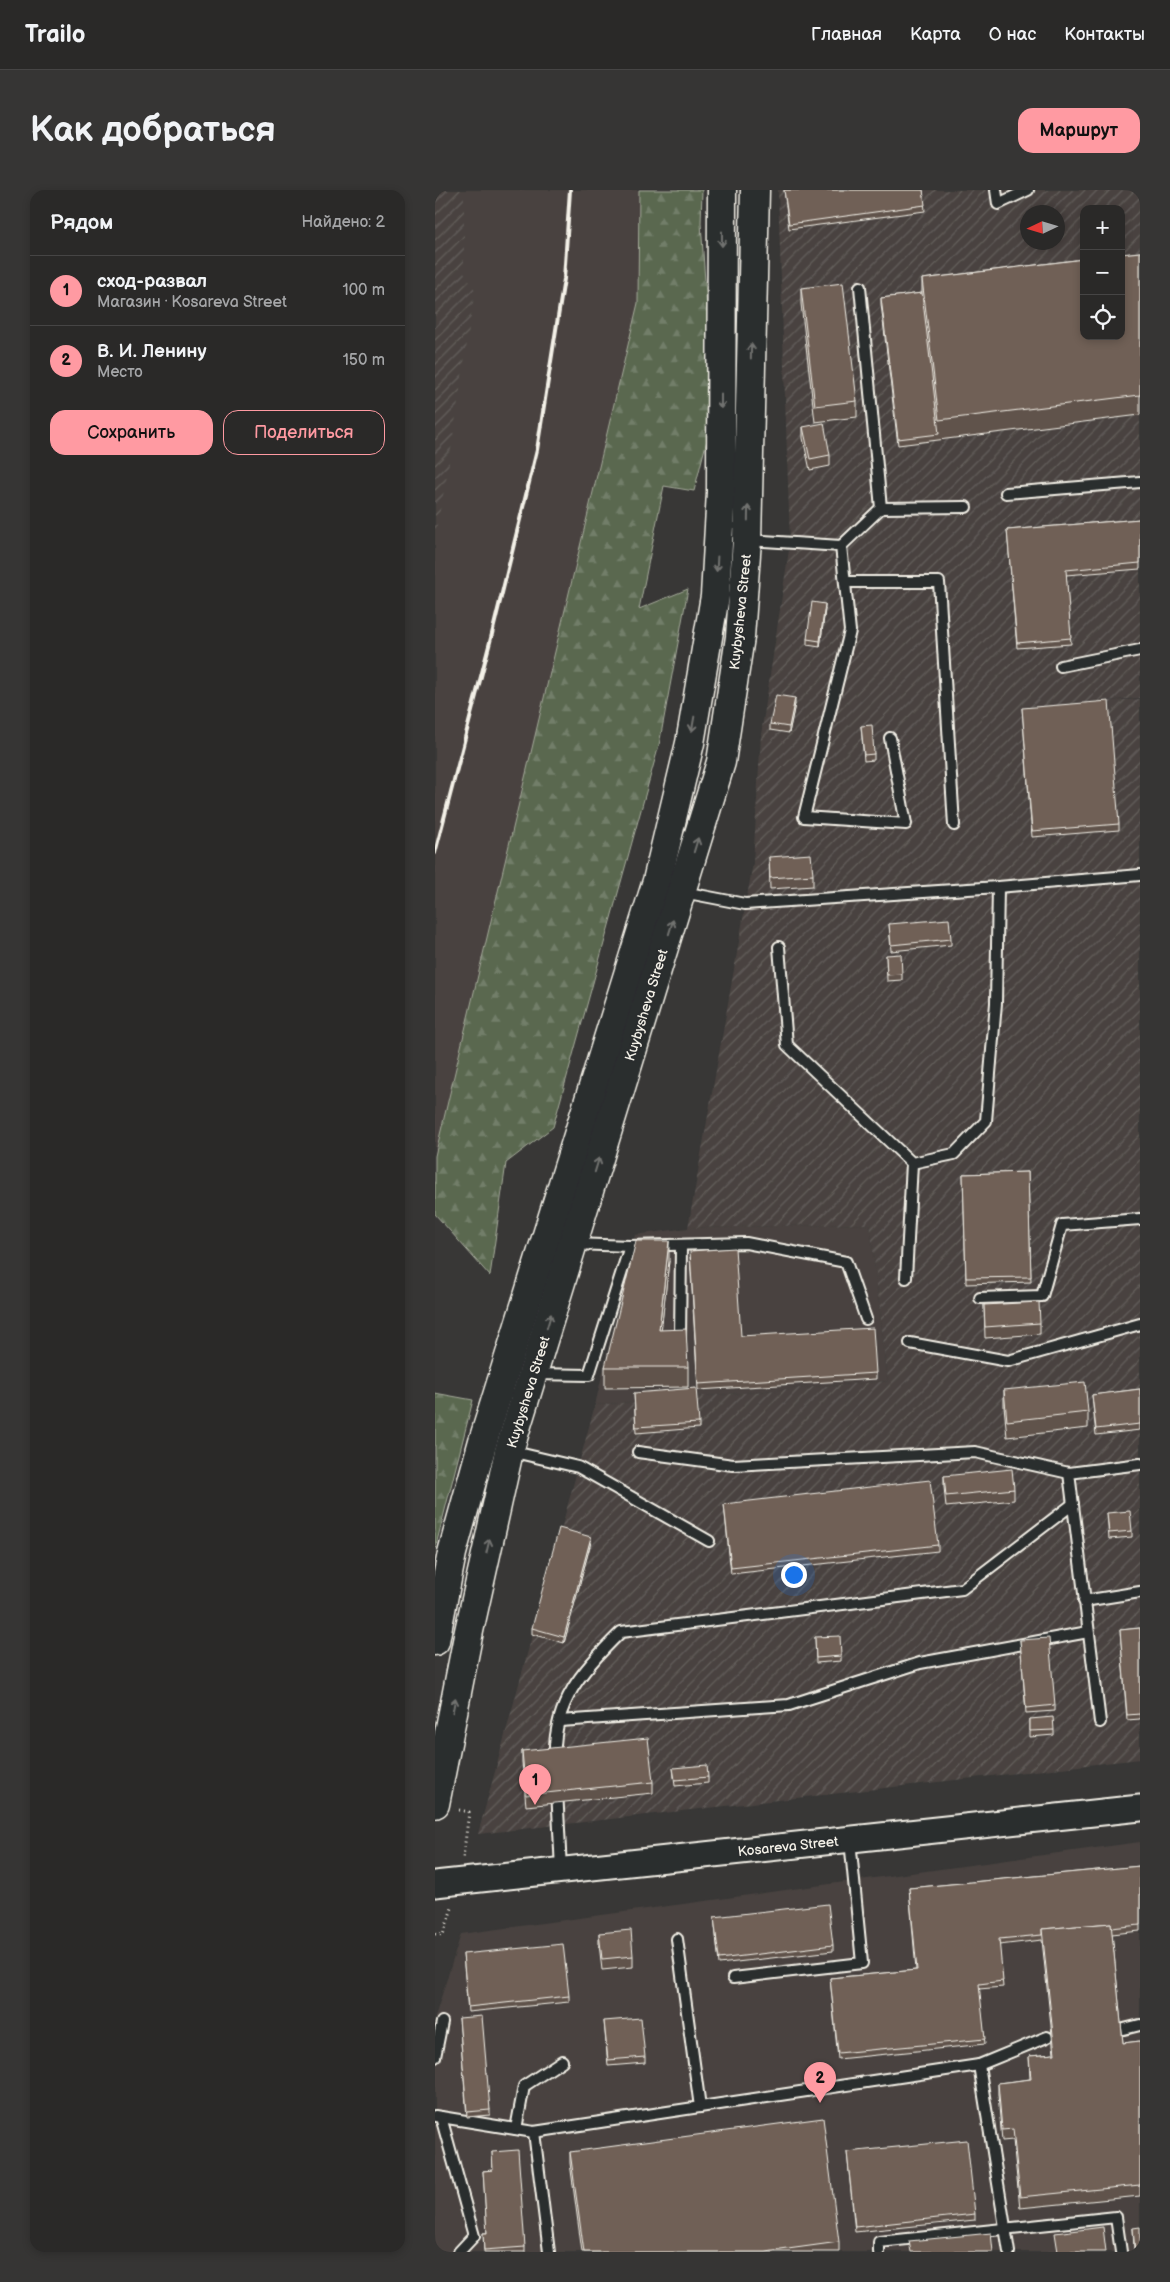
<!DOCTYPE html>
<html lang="ru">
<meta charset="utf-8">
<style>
body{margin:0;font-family:"Balsamiq Sans",sans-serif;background:#363534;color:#f1f3f6}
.controls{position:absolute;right:15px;top:15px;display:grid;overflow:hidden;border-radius:10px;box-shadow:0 2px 8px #0003}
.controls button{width:45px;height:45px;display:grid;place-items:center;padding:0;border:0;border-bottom:1px solid #464545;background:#2a2928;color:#f1f3f6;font:25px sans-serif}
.compass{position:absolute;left:585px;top:15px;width:45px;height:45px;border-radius:50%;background:#2a2928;box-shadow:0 2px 8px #0003;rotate:266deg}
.you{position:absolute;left:358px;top:1384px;width:18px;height:18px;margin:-12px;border:4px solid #fff;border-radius:50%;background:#1a73e8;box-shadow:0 0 0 8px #1a73e833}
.badge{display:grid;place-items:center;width:32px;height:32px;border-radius:50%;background:#ff9aa2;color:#111;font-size:16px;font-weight:700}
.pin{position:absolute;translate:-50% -41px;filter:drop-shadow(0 1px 2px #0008)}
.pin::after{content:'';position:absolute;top:26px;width:18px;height:15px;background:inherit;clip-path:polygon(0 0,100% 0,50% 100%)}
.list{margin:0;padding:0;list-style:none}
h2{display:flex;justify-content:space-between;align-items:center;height:65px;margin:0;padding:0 20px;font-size:21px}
h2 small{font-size:16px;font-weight:400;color:#a5a6a8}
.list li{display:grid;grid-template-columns:32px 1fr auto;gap:15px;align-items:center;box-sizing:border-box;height:70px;padding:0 20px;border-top:1px solid #464545}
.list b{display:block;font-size:19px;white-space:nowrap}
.list p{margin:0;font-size:16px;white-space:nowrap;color:#a5a6a8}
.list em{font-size:16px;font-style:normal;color:#a5a6a8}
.actions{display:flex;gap:10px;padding:15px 20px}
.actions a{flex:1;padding:11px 0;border:1px solid #ff9aa2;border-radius:15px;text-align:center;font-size:18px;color:#ff9aa2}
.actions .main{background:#ff9aa2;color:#111}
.icon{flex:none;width:28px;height:28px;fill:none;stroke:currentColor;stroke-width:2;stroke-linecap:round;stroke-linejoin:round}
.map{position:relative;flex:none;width:705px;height:2062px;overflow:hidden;border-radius:15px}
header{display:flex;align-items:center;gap:30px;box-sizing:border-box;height:70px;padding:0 25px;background:#2a2928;border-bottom:1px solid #464545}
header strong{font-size:24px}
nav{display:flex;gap:28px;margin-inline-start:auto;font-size:18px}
.intro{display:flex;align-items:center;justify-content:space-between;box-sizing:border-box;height:120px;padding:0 30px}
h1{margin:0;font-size:35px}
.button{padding:12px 22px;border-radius:15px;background:#ff9aa2;color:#111;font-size:18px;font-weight:700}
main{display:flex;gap:30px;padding:0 30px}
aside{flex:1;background:#2a2928;border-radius:15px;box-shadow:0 2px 8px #0003}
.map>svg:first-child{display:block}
</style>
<header>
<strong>Trailo</strong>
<nav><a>Главная</a><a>Карта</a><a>О нас</a><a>Контакты</a></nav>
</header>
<div class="intro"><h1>Как добраться</h1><a class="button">Маршрут</a></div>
<main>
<aside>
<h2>Рядом<small>Найдено: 2</small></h2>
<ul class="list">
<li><span class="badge">1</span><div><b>сход-развал</b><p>Магазин · Kosareva Street</p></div><em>100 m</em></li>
<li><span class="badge">2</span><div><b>В. И. Ленину</b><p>Место</p></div><em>150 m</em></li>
</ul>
<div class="actions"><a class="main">Сохранить</a><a>Поделиться</a></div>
</aside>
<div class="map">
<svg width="705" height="2062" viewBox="0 0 705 2062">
<defs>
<pattern id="industrial-furrows" width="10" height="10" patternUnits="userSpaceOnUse" patternTransform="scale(1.25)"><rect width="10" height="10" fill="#494340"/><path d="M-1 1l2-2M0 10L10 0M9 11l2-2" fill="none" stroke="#645f5c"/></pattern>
<pattern id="forest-firs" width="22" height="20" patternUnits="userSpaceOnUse" patternTransform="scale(1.25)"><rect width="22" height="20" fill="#5a6850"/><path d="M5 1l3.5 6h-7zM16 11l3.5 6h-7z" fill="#727e69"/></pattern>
</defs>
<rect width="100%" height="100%" fill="#383736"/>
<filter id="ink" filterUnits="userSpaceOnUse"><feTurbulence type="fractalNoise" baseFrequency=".02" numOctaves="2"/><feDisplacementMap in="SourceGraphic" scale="10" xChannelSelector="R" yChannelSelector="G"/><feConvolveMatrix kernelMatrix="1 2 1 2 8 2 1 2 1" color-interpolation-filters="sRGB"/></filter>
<g filter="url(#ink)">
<g fill="#494340">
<polygon points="29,0 204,0 203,113 0,966 0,327 29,82"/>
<polygon points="435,1034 453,1191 160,1215 200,1045 253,1038"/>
<polygon points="705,1652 705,2045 700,2062 0,2062 0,1827 26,1744"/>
</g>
<g fill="url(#industrial-furrows)" fill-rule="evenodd">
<polygon points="0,0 29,0 29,82 40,100 12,286 0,345"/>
<path d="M 343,0 L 705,0 L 705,508 L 654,512 L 705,509 L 705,1569 L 43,1644 L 160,1215 L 453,1191 L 435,1034 L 253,1038 L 318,673 L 326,545 L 355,353 ZM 649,19 L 686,19 L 686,146 L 649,146 ZM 592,22 L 622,22 L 622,52 L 592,52 Z"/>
</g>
<g fill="url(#forest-firs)" stroke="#a7ac9c">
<polygon points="204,0 267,0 266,33 279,222 259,301 229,296 204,419 253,399 224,555 118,937 71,973 55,1086 0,1024 0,966 203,113"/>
<polygon points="0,1203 38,1210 0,1359"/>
</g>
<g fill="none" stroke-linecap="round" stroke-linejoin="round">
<defs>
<g id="service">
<polyline points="561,0 563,14 593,0"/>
<polyline points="425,97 446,318"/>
<polyline points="571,303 705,292"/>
<polyline points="313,350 406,356 446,318 531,317"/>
<polyline points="406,356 415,441 369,627 471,634 455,548"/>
<polyline points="410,392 504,392 519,635"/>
<polyline points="626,476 705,460"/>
<polyline points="248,702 310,714 563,697 705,685"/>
<polyline points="344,757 352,855 477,973 519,964 551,931 561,813 563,697"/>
<polyline points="139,1054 195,1056 311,1053 411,1072 431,1129"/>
<polyline points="471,1088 477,973"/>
<polyline points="545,1108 607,1106 627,1035 705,1029"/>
<polyline points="245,1150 246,1056"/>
<polyline points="475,1153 573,1171 705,1134"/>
<polyline points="100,1184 154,1185 195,1056"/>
<polyline points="75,1261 143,1277 274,1351"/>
<polyline points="203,1262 298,1275 540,1262 634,1283 705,1274"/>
<polyline points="634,1283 665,1532"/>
<polyline points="649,1411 705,1402"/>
<polyline points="125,1531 354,1515 485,1473 653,1442"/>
<path d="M 120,1570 C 117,1513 148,1479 186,1442 L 527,1399 L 638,1314"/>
<polyline points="122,1599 126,1680"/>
<polyline points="242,1749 265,1917"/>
<polyline points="298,1788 427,1773 415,1650"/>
<polyline points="689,1839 705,1835"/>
<polyline points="0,1867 7,1832"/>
<polyline points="544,1875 574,2062"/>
<polyline points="0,1926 99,1942 544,1875 612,1847"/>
<polyline points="6,1927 39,2046 24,2062"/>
<polyline points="81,1939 89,1896 127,1871"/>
<polyline points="99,1942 114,2062"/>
<polyline points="444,2062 444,2052 681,2027 686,2062"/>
</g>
<polyline id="tertiary" points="0,1694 705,1618"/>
<g id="secondary">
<polyline points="0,1451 17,1363 48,1251 222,691 255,553 280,406 286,302 287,0"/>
<polyline points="0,1614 34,1441 74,1261 286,572 305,447 312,350 320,0"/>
</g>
</defs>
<use href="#service" stroke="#f4f1e8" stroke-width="14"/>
<use href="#tertiary" stroke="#f4f1e8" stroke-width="29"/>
<use href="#secondary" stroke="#f4f1e8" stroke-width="31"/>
<g stroke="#f4f1e8" stroke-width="3" stroke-dasharray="1 4" stroke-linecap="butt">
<polyline points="24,1620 34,1622 28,1668"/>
<polyline points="0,1744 8,1745 18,1715"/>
</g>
<use href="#service" stroke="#2a2d2e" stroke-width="10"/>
<use href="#tertiary" stroke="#2a2d2e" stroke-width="25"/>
<use href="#secondary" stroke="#2a2d2e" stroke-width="28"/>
<polyline stroke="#f4f1e8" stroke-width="4" points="0,663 56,448 102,260 129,89 135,0"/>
</g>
<g fill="#60534b" stroke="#f4f1e8">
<polygon points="349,0 488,0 490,21 354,39"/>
<polygon points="705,62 705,225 463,255 446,114 446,108 487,103 487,89"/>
<polygon points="366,98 422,211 422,227 380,232 366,114"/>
<polygon points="368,237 395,265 395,276 375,280 368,248"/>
<polygon points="705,329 705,379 631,385 636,454 582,458 572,340"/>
<polygon points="390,419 385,457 372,455 372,449"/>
<polygon points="360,514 354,543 335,540 335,534"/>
<polygon points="587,518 684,634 684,640 597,647"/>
<polygon points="426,536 439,564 439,570 429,571"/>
<polygon points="334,667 378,685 378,696 335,699"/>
<polygon points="454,734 516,749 516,755 456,761"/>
<polygon points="451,765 467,784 467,790 452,791"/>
<polygon points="593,982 596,1092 531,1094 528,984"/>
<polygon points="255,1067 306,1146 441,1183 441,1189 263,1200"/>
<polygon points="234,1071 226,1140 253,1177 253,1197 170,1198 170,1177"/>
<polygon points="549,1115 605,1133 605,1144 550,1148"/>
<polygon points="705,1199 705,1240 661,1245 657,1205"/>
<polygon points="569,1200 653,1222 653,1238 572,1247 569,1216"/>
<polygon points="199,1203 264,1233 264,1238 201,1243"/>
<polygon points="509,1286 579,1299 579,1310 511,1317 509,1297"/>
<polygon points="289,1314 503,1355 503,1361 296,1384"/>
<polygon points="672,1323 697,1341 697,1347 674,1349"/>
<polygon points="156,1352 129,1453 97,1444 97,1438"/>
<polygon points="705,1438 705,1529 692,1530 685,1440"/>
<polygon points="380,1447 406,1466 406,1471 381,1473"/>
<polygon points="585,1450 620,1515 620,1521 591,1523"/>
<polygon points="595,1529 619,1540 619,1545 595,1547"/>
<polygon points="87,1561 218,1592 218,1603 91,1616 87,1572"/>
<polygon points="238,1578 273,1587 273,1593 240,1596"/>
<polygon points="705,1676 705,1741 677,1744 688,1853 705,1851 705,2006 585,2018 578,1950 567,1951 563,1904 563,1893 595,1889 594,1866 619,1864 607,1750 564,1755 568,1797 544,1799 550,1854 403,1869 395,1788 481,1780 474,1698"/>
<polygon points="279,1727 398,1755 398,1761 284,1774"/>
<polygon points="164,1743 198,1766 198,1777 167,1780 164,1754"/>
<polygon points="28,1764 134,1806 134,1812 33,1822"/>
<polygon points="24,1828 55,1920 55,1925 32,1927"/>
<polygon points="169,1831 210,1867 210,1873 173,1876"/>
<polygon points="57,1962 90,2057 90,2062 49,2062 48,2043 52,2043 48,1981 58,1980"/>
<polygon points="135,1962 404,2052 404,2062 147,2062 135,1973"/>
<polygon points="412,1962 540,2024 540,2030 420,2042"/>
<polygon points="698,2038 705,2062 699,2062"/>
</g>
<g fill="#4e433d" stroke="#f4f1e8">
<polygon points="390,414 390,419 385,457 385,451"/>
<polygon points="360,508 360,514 354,543 354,537"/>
<polygon points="234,1051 234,1071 224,1160 224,1140"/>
<polygon points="156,1347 156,1352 129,1453 129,1447"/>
</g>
<g fill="#706057" stroke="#f4f1e8">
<polygon points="349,0 488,0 490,15 354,34"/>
<polygon points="705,62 705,205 504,230 487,89 649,69 649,146 686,146 686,64"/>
<polygon points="408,93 422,211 380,216 366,98"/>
<polygon points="487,103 504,244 463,249 446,108"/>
<polygon points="389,233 395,265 375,269 368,237"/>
<polygon points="705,329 705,373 631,380 636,448 582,453 572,340"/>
<polygon points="377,412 390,414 385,451 372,449"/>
<polygon points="341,505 360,508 354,537 335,534"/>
<polygon points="674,511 684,634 597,641 587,518"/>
<polygon points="437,535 439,564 429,565 426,536"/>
<polygon points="376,664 378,685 335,688 334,667"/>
<polygon points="514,729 516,749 456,755 454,734"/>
<polygon points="466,764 467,784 452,785 451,765"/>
<polygon points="593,982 596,1087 531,1088 528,984"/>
<polygon points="201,1051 234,1051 224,1140 251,1139 253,1177 170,1177"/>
<polygon points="300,1058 306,1146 438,1138 441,1183 263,1194 255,1061"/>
<polygon points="604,1112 605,1133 550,1137 549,1115"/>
<polygon points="650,1192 653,1222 572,1231 569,1200"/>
<polygon points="261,1198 264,1233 201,1237 199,1203"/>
<polygon points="705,1199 705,1234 661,1239 657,1205"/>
<polygon points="577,1279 579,1299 511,1306 509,1286"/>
<polygon points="495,1290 503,1355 296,1378 289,1314"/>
<polygon points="695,1321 697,1341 674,1343 672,1323"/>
<polygon points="124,1338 156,1347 129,1447 97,1438"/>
<polygon points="705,1438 705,1524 692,1525 685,1440"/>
<polygon points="405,1446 406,1466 381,1468 380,1447"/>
<polygon points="614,1448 620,1515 591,1518 585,1450"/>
<polygon points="618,1527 619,1540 595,1541 595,1529"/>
<polygon points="213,1548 218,1592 91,1605 87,1561"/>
<polygon points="272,1575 273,1587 240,1590 238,1578"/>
<polygon points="705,1676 705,1735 676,1738 676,1733 607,1739 607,1745 564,1749 568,1791 544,1794 550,1849 403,1863 395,1788 482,1780 474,1698"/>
<polygon points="393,1714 398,1755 284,1769 279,1727"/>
<polygon points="676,1733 688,1853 705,1851 705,1995 585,2007 578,1939 567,1940 563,1893 596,1889 594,1866 620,1864 607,1739"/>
<polygon points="196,1740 198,1766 167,1769 164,1743"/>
<polygon points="128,1754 134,1806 33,1817 28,1764"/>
<polygon points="47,1826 55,1920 32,1922 24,1828"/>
<polygon points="206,1828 210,1867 173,1870 169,1831"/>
<polygon points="388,1928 404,2052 331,2062 149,2062 135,1962"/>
<polygon points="532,1950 540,2024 420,2037 412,1962"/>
<polygon points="83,1960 90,2057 49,2060 48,2043 52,2043 48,1981 58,1980 57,1962"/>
<polygon points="668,2037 671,2062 623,2062 620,2043"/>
<polygon points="705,2037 705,2062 700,2062 698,2038"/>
<polygon points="556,2043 558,2062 476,2062 474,2051"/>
</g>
<defs><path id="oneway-shaft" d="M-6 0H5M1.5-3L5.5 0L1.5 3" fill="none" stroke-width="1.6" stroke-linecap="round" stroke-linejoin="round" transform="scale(1.25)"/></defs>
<g stroke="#71726f">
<use href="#oneway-shaft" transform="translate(287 49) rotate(90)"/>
<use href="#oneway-shaft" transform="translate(316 161) rotate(-89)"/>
<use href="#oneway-shaft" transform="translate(286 211) rotate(90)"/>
<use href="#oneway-shaft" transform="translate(313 323) rotate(-89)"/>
<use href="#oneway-shaft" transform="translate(282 374) rotate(93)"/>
<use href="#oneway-shaft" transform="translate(258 534) rotate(100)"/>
<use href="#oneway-shaft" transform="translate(261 655) rotate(-73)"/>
<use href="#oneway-shaft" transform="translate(236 737) rotate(-73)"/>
<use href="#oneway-shaft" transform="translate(162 975) rotate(-73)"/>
<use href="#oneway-shaft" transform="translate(114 1131) rotate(-73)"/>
<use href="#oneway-shaft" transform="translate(53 1356) rotate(-77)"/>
<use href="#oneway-shaft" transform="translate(19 1515) rotate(-79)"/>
</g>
</g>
<g text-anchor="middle" stroke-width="4" stroke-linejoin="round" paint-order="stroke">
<g font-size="14" fill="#f4f1e8" stroke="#2a2d2e">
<text transform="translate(305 422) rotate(-84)" y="5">Kuybysheva Street</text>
<text transform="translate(211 815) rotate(-73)" y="5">Kuybysheva Street</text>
<text transform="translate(93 1202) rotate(-73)" y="5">Kuybysheva Street</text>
<text transform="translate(353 1656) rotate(-6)" y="5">Kosareva Street</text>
</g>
</g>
</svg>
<div class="controls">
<button>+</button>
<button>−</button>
<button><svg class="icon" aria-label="locate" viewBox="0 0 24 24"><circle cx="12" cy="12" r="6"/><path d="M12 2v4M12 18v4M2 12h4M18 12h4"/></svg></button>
</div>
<svg class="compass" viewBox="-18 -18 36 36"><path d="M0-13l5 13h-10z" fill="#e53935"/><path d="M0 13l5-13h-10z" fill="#a5a6a8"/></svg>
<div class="you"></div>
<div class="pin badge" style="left:100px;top:1615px">1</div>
<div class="pin badge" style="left:385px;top:1913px">2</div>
</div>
</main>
